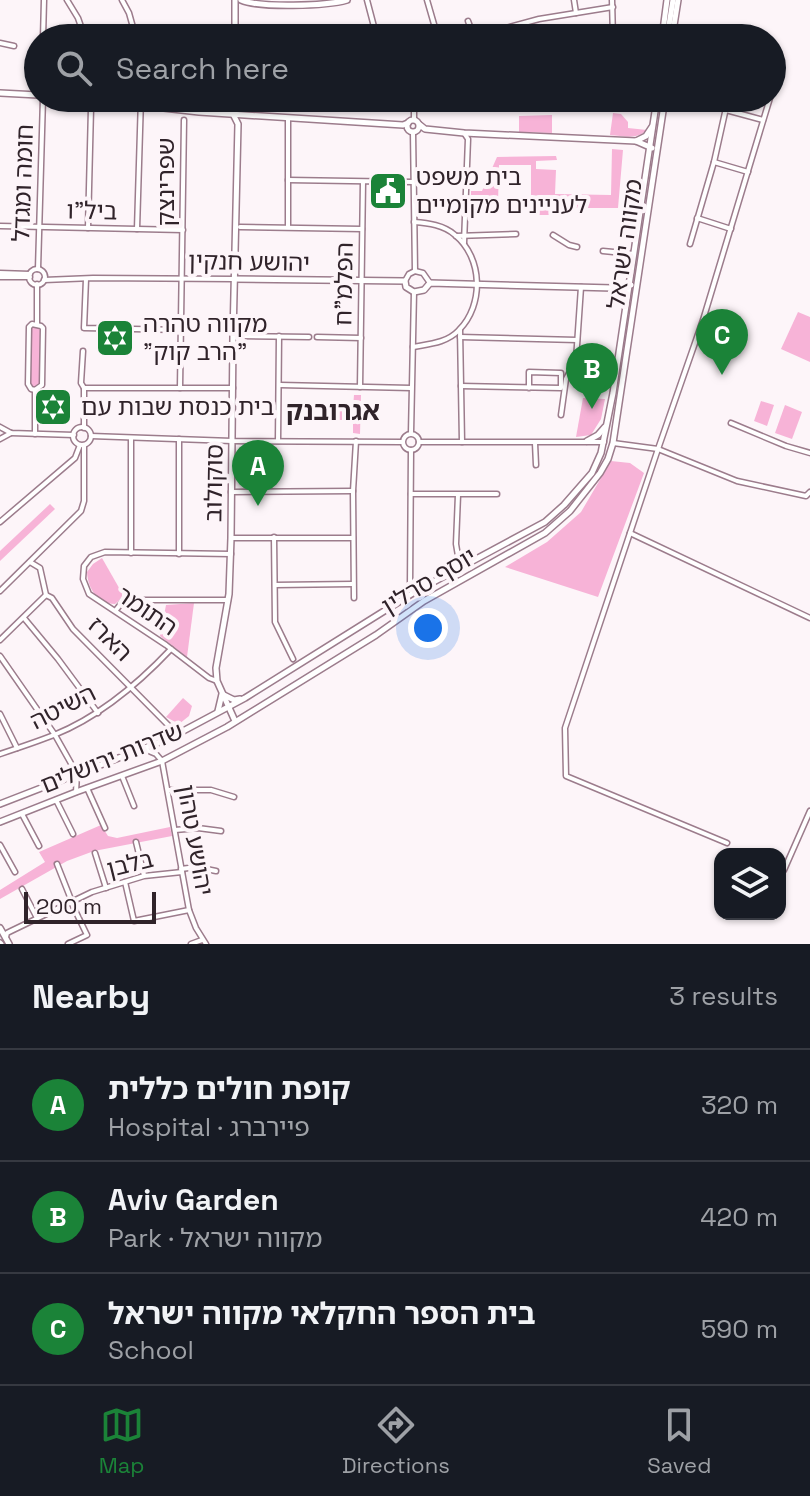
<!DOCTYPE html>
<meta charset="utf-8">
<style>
body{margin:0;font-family:"Space Grotesk","Noto Sans Hebrew",sans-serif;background:#20242c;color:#f1f3f6}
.controls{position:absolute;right:24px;bottom:24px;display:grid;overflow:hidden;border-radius:16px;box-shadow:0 2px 6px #0004}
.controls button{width:72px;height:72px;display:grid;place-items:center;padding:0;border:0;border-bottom:2px solid #363941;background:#171b24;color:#f1f3f6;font:40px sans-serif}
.scale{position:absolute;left:24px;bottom:20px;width:132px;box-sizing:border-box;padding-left:8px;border:4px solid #30232a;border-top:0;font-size:22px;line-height:28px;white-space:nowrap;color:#30232a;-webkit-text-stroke:6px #fdf5f9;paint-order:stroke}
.you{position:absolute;left:428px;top:628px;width:28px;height:28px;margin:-20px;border:6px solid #fff;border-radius:50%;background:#1a73e8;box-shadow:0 0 0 12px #1a73e833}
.badge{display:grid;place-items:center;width:52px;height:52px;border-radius:50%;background:#1b8338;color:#fff;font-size:26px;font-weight:700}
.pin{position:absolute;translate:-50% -66px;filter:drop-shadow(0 2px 4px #0008)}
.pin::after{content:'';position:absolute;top:42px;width:28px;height:24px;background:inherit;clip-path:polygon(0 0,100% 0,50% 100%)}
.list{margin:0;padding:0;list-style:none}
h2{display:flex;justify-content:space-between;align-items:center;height:104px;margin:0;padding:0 32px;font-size:34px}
h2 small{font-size:26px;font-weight:400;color:#9ea1a6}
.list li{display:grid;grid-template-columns:52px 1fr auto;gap:24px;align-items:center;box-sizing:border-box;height:112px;padding:0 32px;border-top:2px solid #363941}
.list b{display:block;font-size:30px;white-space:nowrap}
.list p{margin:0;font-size:26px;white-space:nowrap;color:#9ea1a6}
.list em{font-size:26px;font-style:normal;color:#9ea1a6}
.icon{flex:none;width:44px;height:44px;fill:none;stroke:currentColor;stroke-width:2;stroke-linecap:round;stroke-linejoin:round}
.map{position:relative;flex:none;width:810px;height:944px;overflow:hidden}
.search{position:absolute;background:#171b24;box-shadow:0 2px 6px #0004;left:24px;right:24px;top:24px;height:88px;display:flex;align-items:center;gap:20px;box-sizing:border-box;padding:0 28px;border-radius:44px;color:#9ea1a6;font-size:30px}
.sheet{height:440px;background:#171b24}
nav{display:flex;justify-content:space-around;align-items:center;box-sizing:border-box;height:112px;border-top:2px solid #363941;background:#171b24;font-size:22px;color:#9ea1a6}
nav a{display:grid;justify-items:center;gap:4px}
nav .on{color:#1b8338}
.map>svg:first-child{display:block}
</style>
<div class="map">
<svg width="810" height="944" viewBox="0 0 810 944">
<rect width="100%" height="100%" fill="#fdf5f9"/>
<g fill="#f7b3d7">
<path d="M 613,113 L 621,114 L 628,122 L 628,128 L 647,130 C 636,140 624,136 610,135 Z"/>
<polygon points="552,115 552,133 519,132 519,116"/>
<polygon points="612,149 623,150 618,208 555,208 554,215 531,215 531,165 499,165 498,203 485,195 471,196 471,191 482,191 497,157 556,156 557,160 536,161 536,169 556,170 555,194 611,195"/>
<polygon points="798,312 810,317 810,362 781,349"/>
<polygon points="32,324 41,326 42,385 35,390 28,384 29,327"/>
<polygon points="354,395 361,395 360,434 353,433 353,420 331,420 332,407 353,408"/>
<polygon points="583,398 605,399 601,419 591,435 576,437"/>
<polygon points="761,401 774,405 767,426 754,421"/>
<polygon points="785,405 802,412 792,439 775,433"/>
<polygon points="611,461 630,463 644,473 598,597 505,567 547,542 581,512"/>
<polygon points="50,504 55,509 0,561 0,551"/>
<path d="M 102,558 L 122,593 L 122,598 L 115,604 C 97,603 88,589 87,572 L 93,564 Z"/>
<polygon points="194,603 187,657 160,636 166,605"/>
<polygon points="183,698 192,706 189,716 179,724 166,717"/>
<polygon points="101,825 108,836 117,838 170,827 172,836 94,851 67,861 0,899 0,890 45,862 39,852"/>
</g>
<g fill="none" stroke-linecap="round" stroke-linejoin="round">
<defs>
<g id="street">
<polyline points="67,0 78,18 85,38"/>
<polyline points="122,0 129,13 136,38"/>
<polyline points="367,0 377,38"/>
<polyline points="427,0 438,38"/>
<polyline points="574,0 576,13"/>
<polyline points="612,0 613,38"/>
<polyline points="468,21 474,37"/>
<polyline points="43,38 44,0"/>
<polyline points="214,38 214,36"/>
<polyline points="469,38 539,19 613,7"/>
<polyline points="0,43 14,46"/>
<polyline points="191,98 191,111"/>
<polyline points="577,102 591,102 595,98"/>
<polyline points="726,110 763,120"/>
<polyline points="414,119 414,98"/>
<polyline points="413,132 415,271"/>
<polyline points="464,133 468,139 464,243"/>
<polyline points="714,162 748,172"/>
<polyline points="288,180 413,182"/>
<polyline points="697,218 731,229"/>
<polyline points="0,226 183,230"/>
<polyline points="240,227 362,229"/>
<polyline points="288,227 288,118"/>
<polyline points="88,228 91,108"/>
<polyline points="137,229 141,98"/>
<polyline points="553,235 569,245 577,247"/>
<polyline points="456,236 516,234"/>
<polyline points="690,244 714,162 728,99"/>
<polyline points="603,251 634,254"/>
<polyline points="38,269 43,98"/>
<circle cx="37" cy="277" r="8"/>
<polyline points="415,271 423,273 430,283"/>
<polyline points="0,273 30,274"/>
<polyline points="0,277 30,277"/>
<polyline points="86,279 84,328 182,330"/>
<polyline points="44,280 93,278 234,279"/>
<polyline points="405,281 409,274 415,271"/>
<polygon points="32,324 41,326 43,328 42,385 35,390 31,389 28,384 29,327"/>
<polyline points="37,324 37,284"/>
<polyline points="460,330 462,442"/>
<polyline points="241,336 309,337"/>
<polyline points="317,337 361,338"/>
<polyline points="460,337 577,340"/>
<path d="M 413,347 C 429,344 447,343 459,330 C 484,305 483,258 455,235 C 444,225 428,223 414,222"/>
<polyline points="83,351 81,383 84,388 84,428"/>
<polyline points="280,385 411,388"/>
<polyline points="461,386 561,388 561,373 529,372 529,388"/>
<polyline points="360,387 363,182"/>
<polyline points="84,388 233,388"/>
<polyline points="180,388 184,120"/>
<polyline points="561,415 566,379 576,360 581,287"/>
<polyline points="731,423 786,446 810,453"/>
<polyline points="0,427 11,433 74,435"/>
<circle cx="82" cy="436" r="9"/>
<polyline points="411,433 414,292"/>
<circle cx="411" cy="442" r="8"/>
<polyline points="35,434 35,390"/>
<polyline points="91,436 232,441 402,442"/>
<polyline points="0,439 11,433"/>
<polyline points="179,439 179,554"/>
<polyline points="278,441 279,336"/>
<polyline points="419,442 604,442"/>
<polyline points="535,443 536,465"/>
<polyline points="613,443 658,449 737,481 806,496 810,492"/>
<polyline points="411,450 410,587 413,593"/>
<polyline points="231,492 353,491"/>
<polyline points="411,494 497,494"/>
<polyline points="0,522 75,458 80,445"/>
<polyline points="630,533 810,618"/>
<polyline points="274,537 275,622 293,659"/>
<polyline points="232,538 353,538"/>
<polyline points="131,553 131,438"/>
<polyline points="458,556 456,544 458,495"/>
<polyline points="30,562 40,568 46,595 52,598 73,629 171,728 173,733 171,738"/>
<polyline points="275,585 353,584"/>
<polyline points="0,591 81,511 84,501 84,445"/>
<polyline points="354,598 353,491 356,441"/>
<polyline points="116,610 124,600 228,600"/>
<polyline points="24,618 58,659 98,713"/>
<polyline points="0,640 46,595"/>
<polyline points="0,656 55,735 77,774 76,792"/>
<polyline points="217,681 209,678 166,645 89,594 83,579 84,566 91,557 105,552 231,554"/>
<polyline points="0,714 17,748"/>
<polyline points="144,749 156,754 162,761 189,910 196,928 206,944"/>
<path d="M 0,754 C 18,748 36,742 54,735 C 99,717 138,684 171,649"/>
<polyline points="122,776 134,806"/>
<polyline points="87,788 105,828"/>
<polyline points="168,790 211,790 234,797"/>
<polyline points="56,800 73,834"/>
<polyline points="22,814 39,846"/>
<polyline points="175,830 198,828 221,831"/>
<polyline points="136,842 144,875"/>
<polyline points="727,843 566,776 565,728 658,449 703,320 770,98"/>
<polyline points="0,845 15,872"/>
<polyline points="95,853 106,888"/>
<polyline points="57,864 72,902"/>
<polyline points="181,869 196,867 216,871"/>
<polyline points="784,870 810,811"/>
<polyline points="125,882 134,921 189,910"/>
<polyline points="22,889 37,918"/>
<polyline points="6,937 7,933 11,931 92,892 144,876 182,872"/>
<polyline points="68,944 87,935 71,902"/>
<polyline points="191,944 202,940"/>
</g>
<g id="secondary">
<path d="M 241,0 C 259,8 327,6 347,0"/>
<polyline points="235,38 235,0"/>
<polyline points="662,38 667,0"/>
<polyline points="667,38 673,0"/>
<polyline points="672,38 678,0"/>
<polyline points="0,93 38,95"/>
<polyline points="75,98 199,112 403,125 408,123"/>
<polyline points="233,98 233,114 238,124 233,336 231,538 229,594 216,668 217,681 235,721"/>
<circle cx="413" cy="126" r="6"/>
<polyline points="420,125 425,129 464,133 636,141 652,148"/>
<polyline points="636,141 646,136 652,127"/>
<polyline points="234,279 405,281 406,287 414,292 424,290 430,283 613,288 631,285"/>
<polyline points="587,441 598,435 605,427"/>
<polyline points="218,711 222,694 234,700 240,699"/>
<polyline points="0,804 170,738 245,698 413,593 545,522 564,505 592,473 601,453 613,393 657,98"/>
<polyline points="0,822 76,792 162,761 227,727 376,635 424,601 545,533 570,511 600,473 608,459 613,443 665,98"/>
<polyline points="0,928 9,944"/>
<polyline points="0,943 1,944"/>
</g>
</defs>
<use href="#street" stroke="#9c7c8c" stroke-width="7"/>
<use href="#secondary" stroke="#9c7c8c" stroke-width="8"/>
<use href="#street" stroke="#fff" stroke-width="4"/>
<use href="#secondary" stroke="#fff" stroke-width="5"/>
</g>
<defs>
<symbol id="civic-square" viewBox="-11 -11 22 22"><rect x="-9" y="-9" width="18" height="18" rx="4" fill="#1b8338" stroke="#fdf5f9"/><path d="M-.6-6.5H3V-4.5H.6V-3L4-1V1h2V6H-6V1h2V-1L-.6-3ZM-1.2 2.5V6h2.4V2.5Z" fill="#fff"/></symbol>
<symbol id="synagogue-square" viewBox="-11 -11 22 22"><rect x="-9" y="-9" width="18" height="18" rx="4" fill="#1b8338" stroke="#fdf5f9"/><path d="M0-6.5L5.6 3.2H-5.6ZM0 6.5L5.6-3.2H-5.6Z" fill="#fff"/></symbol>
</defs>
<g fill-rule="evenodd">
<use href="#civic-square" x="366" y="169" width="44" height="44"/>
<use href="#synagogue-square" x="93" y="316" width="44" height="44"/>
<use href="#synagogue-square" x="31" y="385" width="44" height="44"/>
</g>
<g text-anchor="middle" stroke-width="8" stroke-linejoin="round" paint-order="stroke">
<g font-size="24" fill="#30232a" stroke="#fdf5f9" text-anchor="start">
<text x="416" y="185">בית משפט<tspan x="416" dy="28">לעניינים מקומיים</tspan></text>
<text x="143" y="332">מקווה טהרה<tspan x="143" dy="28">"הרב קוק"</tspan></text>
<text x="81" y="415">בית כנסת שבות עם</text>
</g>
<g font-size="24" fill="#30232a" stroke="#fdf5f9">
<text transform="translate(166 182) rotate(-90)" y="8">שפרינצק</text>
<text transform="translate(23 183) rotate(-88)" y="8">חומה ומגדל</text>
<text transform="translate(92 211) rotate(1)" y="8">ביל"ו</text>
<text transform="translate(625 244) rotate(-82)" y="8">מקווה ישראל</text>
<text transform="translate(249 262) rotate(1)" y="8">יהושע חנקין</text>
<text transform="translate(344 284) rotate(-89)" y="8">הפלמ"ח</text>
<text transform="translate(214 483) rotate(-89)" y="8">סוקולוב</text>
<text transform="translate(429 581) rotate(-31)" y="8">יוסף סרלין</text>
<text transform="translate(147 611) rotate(34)" y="8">התומר</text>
<text transform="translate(110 639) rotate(45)" y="8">הארז</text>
<text transform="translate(63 707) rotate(-27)" y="8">השיטה</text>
<text transform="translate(112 758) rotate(-22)" y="8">שדרות ירושלים</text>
<text transform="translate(195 840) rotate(80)" y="8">יהושע טהון</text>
<text transform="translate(130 864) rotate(-14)" y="8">בלבן</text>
</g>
<g font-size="26" font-weight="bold" fill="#30232a" stroke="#fdf5f9">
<text x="333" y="420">אגרובנק</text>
</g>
</g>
</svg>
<div class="controls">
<button><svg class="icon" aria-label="layers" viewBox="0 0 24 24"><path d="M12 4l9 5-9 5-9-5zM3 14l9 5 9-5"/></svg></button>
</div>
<div class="scale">200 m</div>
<div class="you"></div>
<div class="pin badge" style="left:258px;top:506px">A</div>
<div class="pin badge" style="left:592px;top:409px">B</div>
<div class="pin badge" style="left:722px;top:375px">C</div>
<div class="search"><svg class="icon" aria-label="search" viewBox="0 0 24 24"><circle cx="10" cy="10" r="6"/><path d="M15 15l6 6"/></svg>Search here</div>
</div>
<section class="sheet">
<h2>Nearby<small>3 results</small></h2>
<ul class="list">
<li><span class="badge">A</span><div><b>קופת חולים כללית</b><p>Hospital · פיירברג</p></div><em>320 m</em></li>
<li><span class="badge">B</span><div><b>Aviv Garden</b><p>Park · מקווה ישראל</p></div><em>420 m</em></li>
<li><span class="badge">C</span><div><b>בית הספר החקלאי מקווה ישראל</b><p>School</p></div><em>590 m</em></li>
</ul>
</section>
<nav>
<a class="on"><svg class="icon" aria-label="map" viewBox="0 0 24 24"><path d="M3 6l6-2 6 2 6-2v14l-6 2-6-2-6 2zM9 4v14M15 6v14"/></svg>Map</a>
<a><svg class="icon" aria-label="directions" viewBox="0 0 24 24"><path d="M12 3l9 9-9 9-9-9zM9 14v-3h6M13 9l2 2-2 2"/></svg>Directions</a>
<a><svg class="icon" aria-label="saved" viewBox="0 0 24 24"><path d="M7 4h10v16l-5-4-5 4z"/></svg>Saved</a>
</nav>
